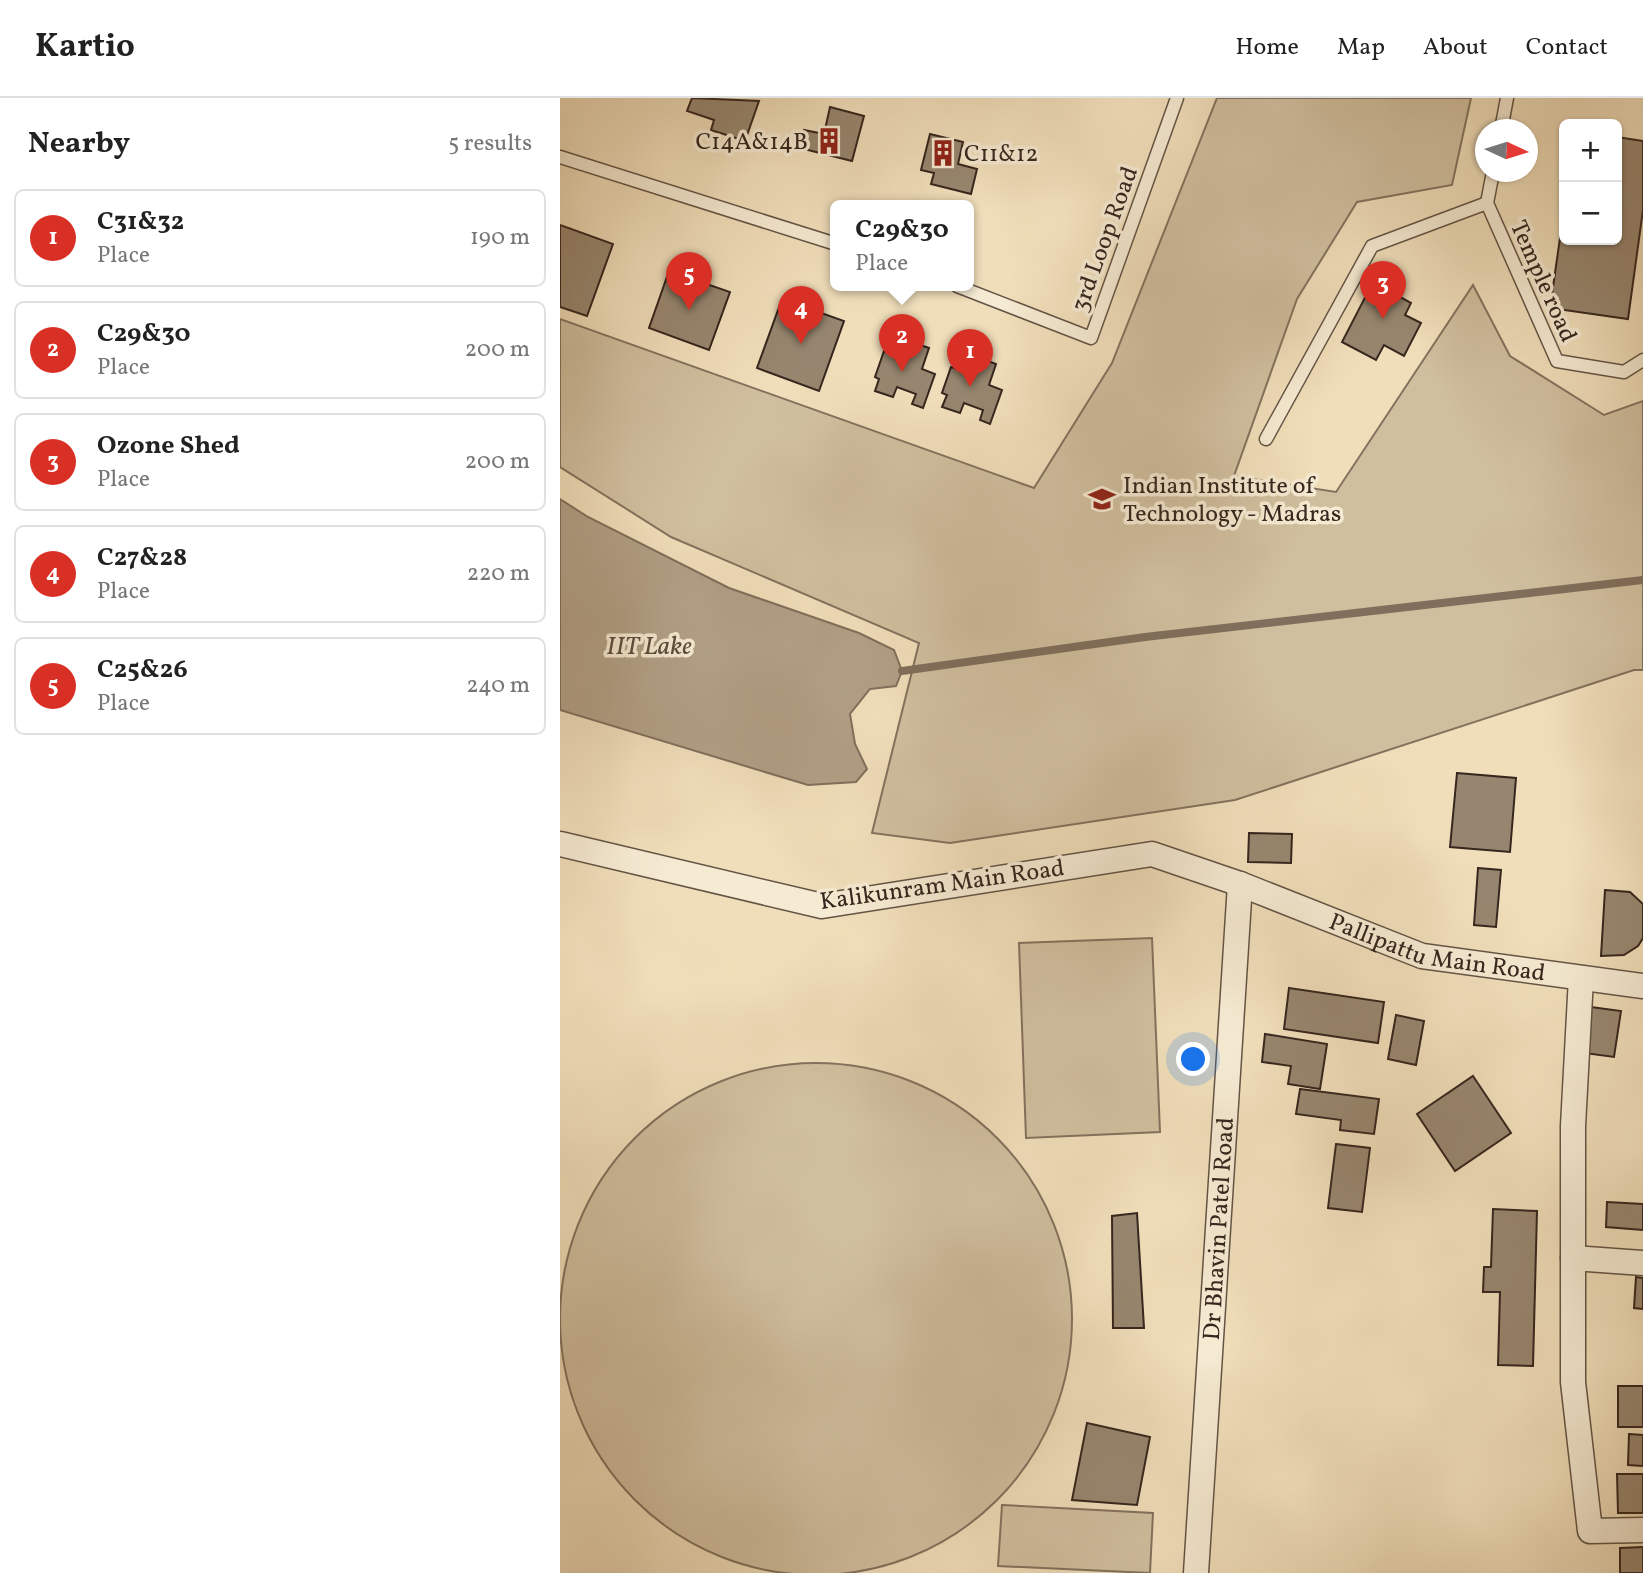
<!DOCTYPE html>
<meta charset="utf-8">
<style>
body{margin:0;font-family:Vollkorn,serif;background:#f6f6f6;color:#222}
.controls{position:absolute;right:21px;top:21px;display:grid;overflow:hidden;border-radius:10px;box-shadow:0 2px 5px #0004}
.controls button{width:63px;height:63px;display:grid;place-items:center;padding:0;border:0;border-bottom:2px solid #e0e0e0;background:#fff;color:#222;font:35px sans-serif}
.compass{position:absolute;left:915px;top:21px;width:63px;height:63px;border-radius:50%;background:#fff;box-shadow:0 2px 5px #0004;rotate:94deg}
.you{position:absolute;left:634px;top:962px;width:24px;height:24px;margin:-18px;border:5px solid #fff;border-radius:50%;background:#1a73e8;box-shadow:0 0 0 10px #1a73e833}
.badge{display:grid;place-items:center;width:46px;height:46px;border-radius:50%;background:#d93025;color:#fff;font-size:23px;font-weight:700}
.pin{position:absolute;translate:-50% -58px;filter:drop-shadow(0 2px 4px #0008)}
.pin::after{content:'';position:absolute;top:37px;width:24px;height:21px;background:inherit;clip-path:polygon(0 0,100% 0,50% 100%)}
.popup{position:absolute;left:270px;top:102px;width:144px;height:91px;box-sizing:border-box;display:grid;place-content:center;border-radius:10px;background:#fff;filter:drop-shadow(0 2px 5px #0005);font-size:23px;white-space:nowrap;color:#767676}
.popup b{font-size:26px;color:#222}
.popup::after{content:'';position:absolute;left:50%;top:100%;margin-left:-14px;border:14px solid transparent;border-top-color:#fff}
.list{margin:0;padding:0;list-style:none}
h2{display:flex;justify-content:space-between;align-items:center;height:91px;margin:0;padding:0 28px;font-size:30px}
h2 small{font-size:23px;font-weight:400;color:#767676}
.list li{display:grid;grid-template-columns:46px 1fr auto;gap:21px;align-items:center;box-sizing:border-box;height:98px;margin:0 14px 14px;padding:0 14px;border:2px solid #e0e0e0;border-radius:10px}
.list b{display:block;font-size:26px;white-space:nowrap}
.list p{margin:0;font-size:23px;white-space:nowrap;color:#767676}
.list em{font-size:23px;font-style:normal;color:#767676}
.map{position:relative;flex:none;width:1083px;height:1475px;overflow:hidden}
header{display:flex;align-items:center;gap:42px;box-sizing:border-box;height:98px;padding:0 35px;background:#fff;border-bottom:2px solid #e0e0e0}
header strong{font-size:33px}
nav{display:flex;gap:38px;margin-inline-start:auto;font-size:24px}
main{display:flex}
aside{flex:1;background:#fff}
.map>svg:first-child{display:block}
</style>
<header>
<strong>Kartio</strong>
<nav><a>Home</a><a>Map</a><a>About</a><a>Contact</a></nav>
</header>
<main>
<aside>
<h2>Nearby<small>5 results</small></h2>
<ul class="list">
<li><span class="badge">1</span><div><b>C31&amp;32</b><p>Place</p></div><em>190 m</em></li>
<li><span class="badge">2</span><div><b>C29&amp;30</b><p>Place</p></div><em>200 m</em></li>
<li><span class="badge">3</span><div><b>Ozone Shed</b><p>Place</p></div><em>200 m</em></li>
<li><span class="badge">4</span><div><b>C27&amp;28</b><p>Place</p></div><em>220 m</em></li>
<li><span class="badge">5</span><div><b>C25&amp;26</b><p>Place</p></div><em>240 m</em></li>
</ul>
</aside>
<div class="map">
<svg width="1083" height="1475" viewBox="0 0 1083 1475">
<rect width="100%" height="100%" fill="#f0deba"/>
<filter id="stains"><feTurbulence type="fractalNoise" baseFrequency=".00286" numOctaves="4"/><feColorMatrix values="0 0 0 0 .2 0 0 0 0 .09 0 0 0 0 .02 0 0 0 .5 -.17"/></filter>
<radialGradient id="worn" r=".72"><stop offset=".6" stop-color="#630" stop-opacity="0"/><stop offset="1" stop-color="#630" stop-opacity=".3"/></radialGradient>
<g fill="#d0bf9f" stroke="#83725e" stroke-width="2">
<polygon points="657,0 911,0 892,87 797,104 737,201 674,378 776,394 913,187 950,258 1044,317 1083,303 1083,572 1074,572 675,702 390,745 312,735 359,545 111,439 0,369 0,221 474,390 552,265"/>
<polygon points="592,840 600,1034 466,1040 459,845"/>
<circle cx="256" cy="1221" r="256"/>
<polygon points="442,1407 593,1415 590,1475 438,1468"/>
</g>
<polygon fill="#b19f85" stroke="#806f5c" stroke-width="2" points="0,401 28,419 169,490 299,535 334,552 342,573 336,588 310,591 290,616 295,646 307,671 296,684 248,687 0,612"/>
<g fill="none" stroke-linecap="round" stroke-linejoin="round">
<polyline stroke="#806f5c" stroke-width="8" points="342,573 585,539 1083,482"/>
</g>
<g fill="#97866f" stroke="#36261e" stroke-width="2">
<polygon points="132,0 199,3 185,43 151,32 154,22 127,13"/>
<polygon points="270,9 304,18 292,63 240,50 244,32 264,36"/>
<polygon points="370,36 403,44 398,66 417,71 411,96 371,86 374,75 361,72"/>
<polygon points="1057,39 1083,43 1083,112 1068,221 990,210 1004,112 1004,142 1057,142"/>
<polygon points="0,127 53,146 27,218 0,209"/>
<polygon points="109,173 170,194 149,252 89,230"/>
<polygon points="813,184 851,205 845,217 861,225 844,258 824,247 816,262 782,244"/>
<polygon points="222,201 284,223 259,293 197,270"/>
<polygon points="345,242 369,250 362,271 375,276 363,310 352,306 356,296 337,289 333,299 315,293 319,281 315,279 324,253 340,258"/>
<polygon points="413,257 436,266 429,287 442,292 430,326 420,322 423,312 404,305 400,315 382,309 387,297 382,295 391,269 407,274"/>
<polygon points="897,675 956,680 950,754 890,749"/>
<polygon points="689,735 732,736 731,765 688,764"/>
<polygon points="918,770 941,772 936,829 914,827"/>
<polygon points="1045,792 1070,794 1083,806 1083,840 1078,848 1064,857 1041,858"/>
<polygon points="729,890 824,904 818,945 724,931"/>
<polygon points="1031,909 1061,913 1054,959 1024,955"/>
<polygon points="836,917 864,923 856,967 828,961"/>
<polygon points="705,936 767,946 760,991 728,986 731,968 702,964"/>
<polygon points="913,978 951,1035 895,1073 857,1016"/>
<polygon points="740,991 819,1001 814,1036 780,1032 781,1022 736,1016"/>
<polygon points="776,1046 810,1050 802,1114 768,1110"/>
<polygon points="1047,1104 1083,1106 1083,1132 1046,1129"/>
<polygon points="933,1111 977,1113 973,1268 938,1267 940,1194 923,1194 924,1169 931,1169"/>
<polygon points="577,1115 584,1230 553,1230 552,1118"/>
<polygon points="1076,1179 1083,1180 1083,1211 1074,1210"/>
<rect x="1058" y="1288" width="25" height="41"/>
<polygon points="527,1325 590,1339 577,1407 512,1402"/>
<polygon points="1069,1336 1083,1337 1083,1368 1068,1367"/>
<polygon points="1057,1376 1083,1376 1083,1415 1058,1415"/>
<polygon points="1083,1449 1083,1475 1060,1475 1060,1450"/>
</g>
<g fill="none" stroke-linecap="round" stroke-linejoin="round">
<defs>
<g id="service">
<polyline points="941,32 947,0"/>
<polyline points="0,59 276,146"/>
<polyline points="933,74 927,105 997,263 1064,274 1083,262"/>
<polyline points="397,188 531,240 617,0"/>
<polyline points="706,341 812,148 927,105"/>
</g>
<g id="minor">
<path id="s1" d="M 0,746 L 262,808 L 592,756 L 680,786 L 862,858 L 1083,888"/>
<polyline points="1021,880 1013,1028 1013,1284 1030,1433 1083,1432"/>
<polyline points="1013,1160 1083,1165"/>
<path id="s2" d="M 636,1475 L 680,786"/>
</g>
</defs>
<use href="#service" stroke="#645445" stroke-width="15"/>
<use href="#minor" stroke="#645445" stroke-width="27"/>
<use href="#service" stroke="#f5ead2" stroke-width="12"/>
<use href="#minor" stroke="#f5ead2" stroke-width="24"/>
</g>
<defs>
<symbol id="building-bare" viewBox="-9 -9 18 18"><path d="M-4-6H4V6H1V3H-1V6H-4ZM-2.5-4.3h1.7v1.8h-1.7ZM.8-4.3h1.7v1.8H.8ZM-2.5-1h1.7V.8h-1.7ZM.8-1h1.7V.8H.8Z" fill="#8f2418" stroke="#f5ead2" stroke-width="2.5" paint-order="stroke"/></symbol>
<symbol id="university-bare" viewBox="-9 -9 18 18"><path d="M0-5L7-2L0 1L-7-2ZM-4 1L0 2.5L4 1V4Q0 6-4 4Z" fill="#8f2418" stroke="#f5ead2" stroke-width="2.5" paint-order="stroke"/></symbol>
</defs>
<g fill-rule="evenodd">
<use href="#building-bare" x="250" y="24" width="38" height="38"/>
<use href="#building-bare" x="364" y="36" width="38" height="38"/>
<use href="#university-bare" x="523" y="382" width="38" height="38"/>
</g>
<g text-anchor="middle" stroke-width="7" stroke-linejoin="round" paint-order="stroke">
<g font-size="24" fill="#36261e" stroke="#f5ead2" text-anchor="start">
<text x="248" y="51" text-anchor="end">C14A&amp;14B</text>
<text x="404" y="63">C11&amp;12</text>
<text x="563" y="395">Indian Institute of<tspan x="563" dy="28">Technology - Madras</tspan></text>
</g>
<g font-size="24" fill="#36261e" stroke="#f5ead2">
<text transform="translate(544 141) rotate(-70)" y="8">3rd Loop Road</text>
<text transform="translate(984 183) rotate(66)" y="8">Temple road</text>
<text transform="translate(382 786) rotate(-8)" y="8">Kalikunram Main Road</text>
<text dy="8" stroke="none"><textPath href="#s1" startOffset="905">Pallipattu Main Road</textPath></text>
<text dy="8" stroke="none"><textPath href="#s2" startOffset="345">Dr Bhavin Patel Road</textPath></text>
</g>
<g font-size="26" font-style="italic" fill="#5b4a3d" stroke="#f5ead2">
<text x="89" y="556">IIT Lake</text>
</g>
</g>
<rect width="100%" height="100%" filter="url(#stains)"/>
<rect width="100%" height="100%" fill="url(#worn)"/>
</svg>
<div class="controls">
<button>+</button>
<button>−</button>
</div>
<svg class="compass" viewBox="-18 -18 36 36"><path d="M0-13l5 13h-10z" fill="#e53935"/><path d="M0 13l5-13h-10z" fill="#767676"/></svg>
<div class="you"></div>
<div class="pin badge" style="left:410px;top:289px">1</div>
<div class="pin badge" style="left:342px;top:274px">2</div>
<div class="popup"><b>C29&amp;30</b>Place</div>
<div class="pin badge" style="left:823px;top:221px">3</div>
<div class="pin badge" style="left:241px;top:246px">4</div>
<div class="pin badge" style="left:129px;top:212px">5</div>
</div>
</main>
